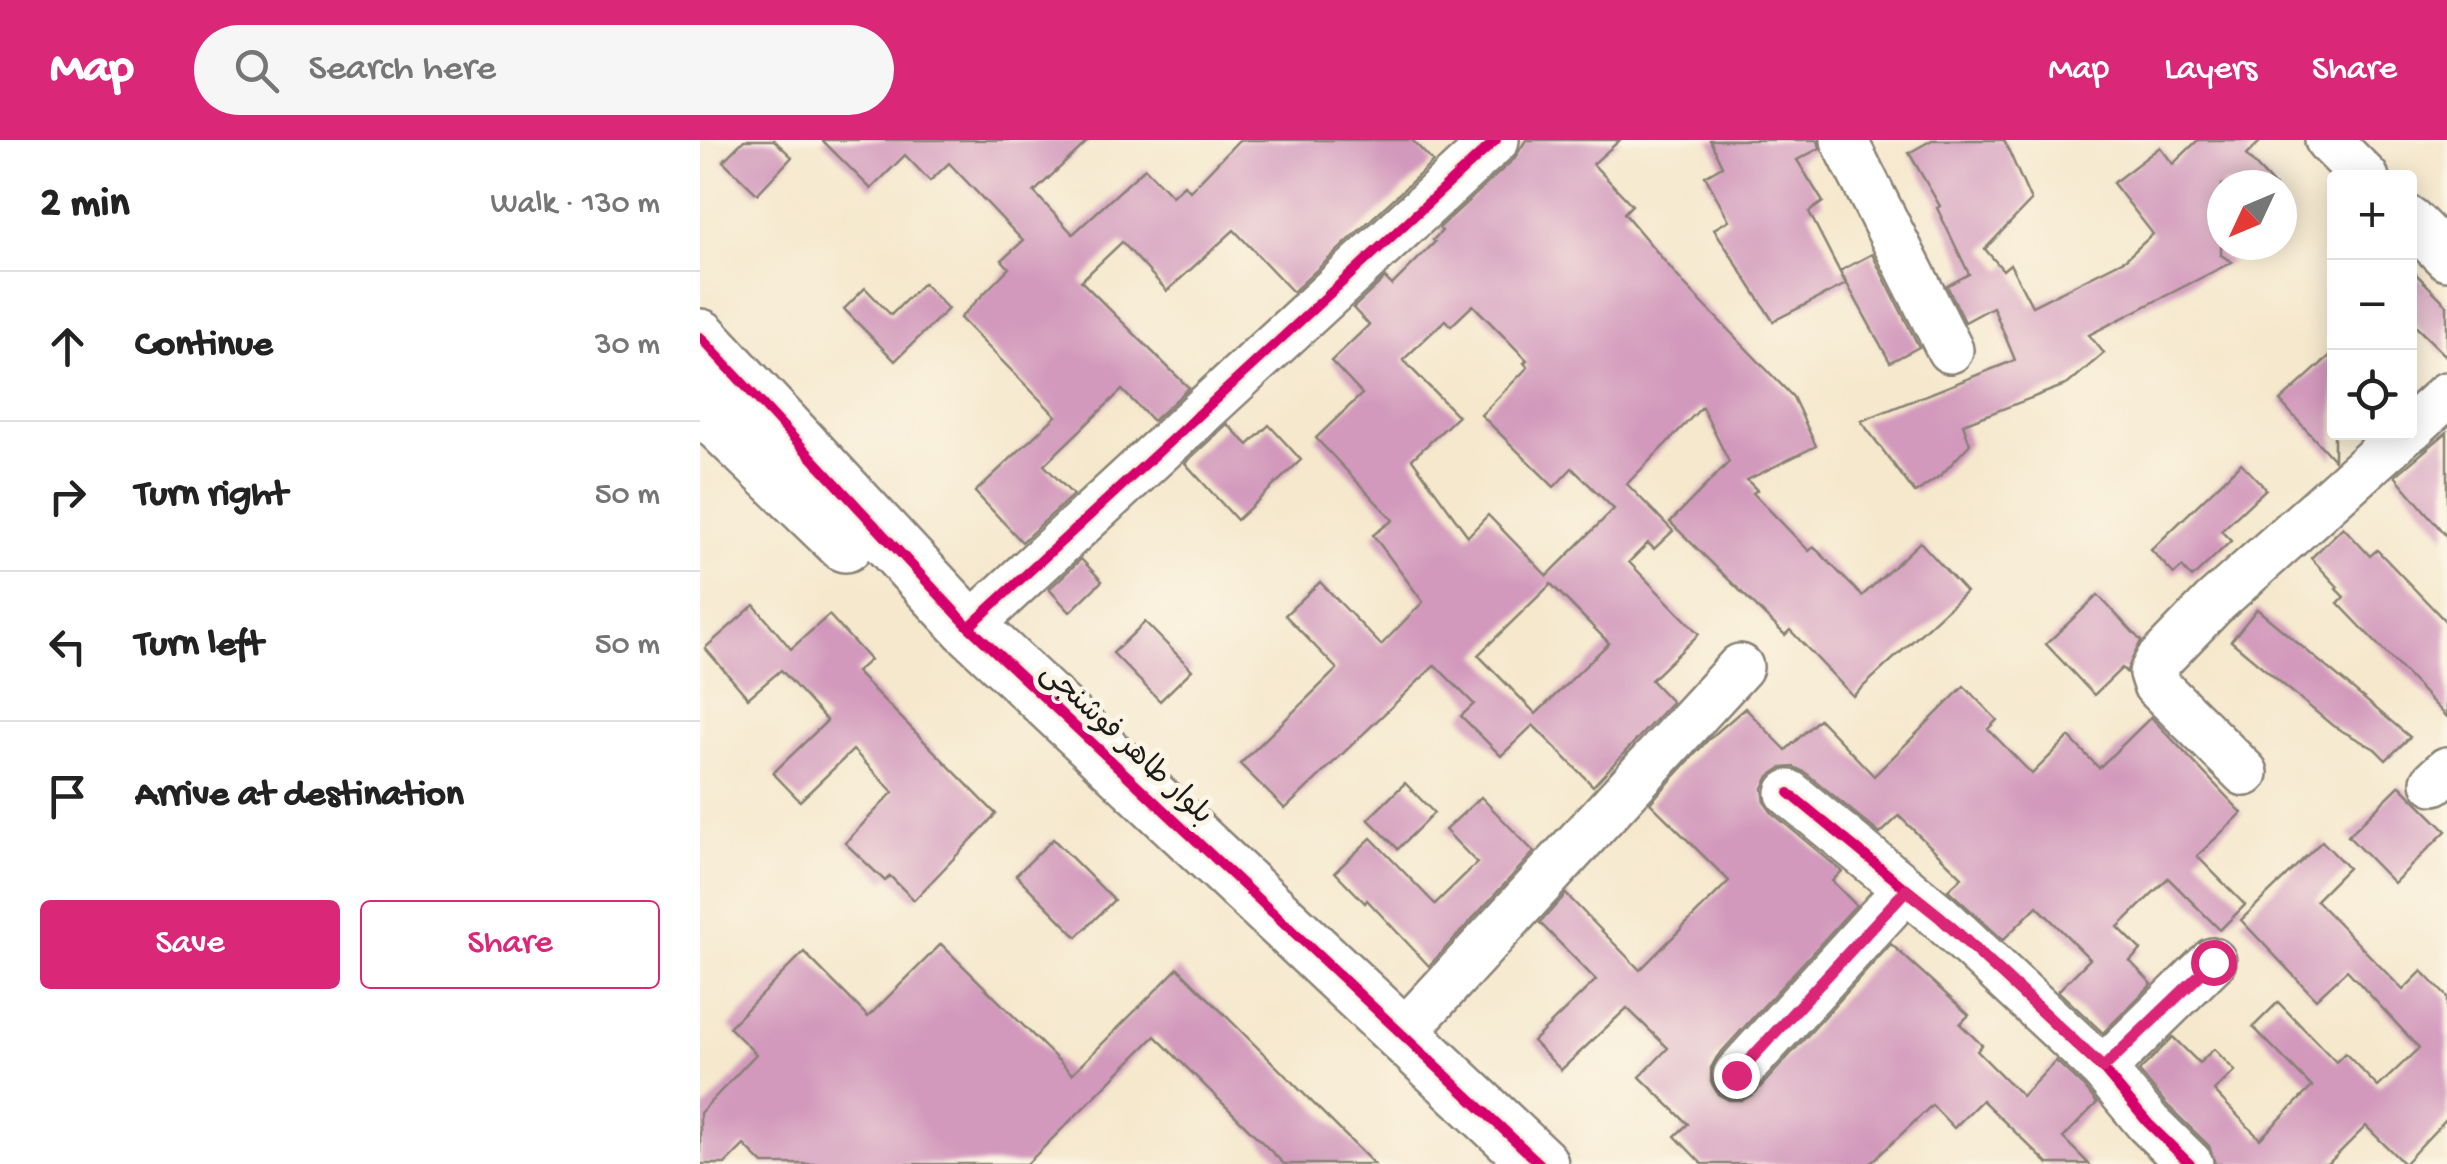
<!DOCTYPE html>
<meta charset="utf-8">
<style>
body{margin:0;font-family:"Gochi Hand","Playpen Sans Arabic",sans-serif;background:#f6f6f6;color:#222}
.controls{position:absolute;right:30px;top:30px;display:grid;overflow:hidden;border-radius:10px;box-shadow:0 5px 25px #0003}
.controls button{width:90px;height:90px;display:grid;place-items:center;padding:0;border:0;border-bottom:2px solid #e0e0e0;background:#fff;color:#222;font:50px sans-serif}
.compass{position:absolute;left:1507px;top:30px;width:90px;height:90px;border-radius:50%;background:#fff;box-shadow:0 5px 25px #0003;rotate:226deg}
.stop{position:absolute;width:30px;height:30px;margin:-22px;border:8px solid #db2777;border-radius:50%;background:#fff}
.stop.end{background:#db2777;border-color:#fff;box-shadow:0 2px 10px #0008}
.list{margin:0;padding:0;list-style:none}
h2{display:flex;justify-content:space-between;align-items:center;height:130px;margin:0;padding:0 40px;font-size:42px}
h2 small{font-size:32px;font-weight:400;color:#767676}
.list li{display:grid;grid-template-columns:65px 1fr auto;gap:30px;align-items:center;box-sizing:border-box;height:150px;padding:0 40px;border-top:2px solid #e0e0e0}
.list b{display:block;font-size:38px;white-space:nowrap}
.list em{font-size:32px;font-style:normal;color:#767676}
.actions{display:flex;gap:20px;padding:30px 40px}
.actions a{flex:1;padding:22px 0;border:2px solid #db2777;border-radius:10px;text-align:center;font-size:35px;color:#db2777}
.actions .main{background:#db2777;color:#fff}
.icon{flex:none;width:55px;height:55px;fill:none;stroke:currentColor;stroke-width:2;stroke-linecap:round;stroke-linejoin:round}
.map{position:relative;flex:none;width:1747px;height:1024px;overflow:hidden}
header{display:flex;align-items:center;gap:60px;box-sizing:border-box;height:140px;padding:0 50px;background:#db2777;color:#fff}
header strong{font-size:48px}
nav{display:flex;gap:55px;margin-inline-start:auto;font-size:35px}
.search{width:700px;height:90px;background:#f6f6f6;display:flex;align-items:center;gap:25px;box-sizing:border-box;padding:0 35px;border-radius:55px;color:#767676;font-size:38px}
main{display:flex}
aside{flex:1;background:#fff}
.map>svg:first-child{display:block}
</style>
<header>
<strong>Map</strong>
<div class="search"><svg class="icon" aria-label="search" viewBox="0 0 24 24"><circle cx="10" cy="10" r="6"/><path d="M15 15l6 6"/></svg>Search here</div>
<nav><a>Map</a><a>Layers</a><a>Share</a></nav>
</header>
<main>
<aside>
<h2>2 min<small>Walk · 130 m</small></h2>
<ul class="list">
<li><svg class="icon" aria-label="ahead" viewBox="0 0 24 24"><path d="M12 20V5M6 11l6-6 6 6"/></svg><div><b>Continue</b></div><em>30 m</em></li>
<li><svg class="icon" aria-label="right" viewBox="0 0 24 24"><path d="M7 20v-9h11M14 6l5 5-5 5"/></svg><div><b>Turn right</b></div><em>50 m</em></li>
<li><svg class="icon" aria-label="left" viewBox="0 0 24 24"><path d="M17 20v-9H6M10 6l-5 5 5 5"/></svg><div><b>Turn left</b></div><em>50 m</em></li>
<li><svg class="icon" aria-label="arrive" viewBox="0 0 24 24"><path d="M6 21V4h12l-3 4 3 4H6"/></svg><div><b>Arrive at destination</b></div></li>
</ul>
<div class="actions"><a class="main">Save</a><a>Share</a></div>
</aside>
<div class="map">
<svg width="1747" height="1024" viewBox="0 0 1747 1024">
<rect width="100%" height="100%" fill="#fcf5e5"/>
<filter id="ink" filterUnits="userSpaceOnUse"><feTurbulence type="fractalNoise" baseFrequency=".01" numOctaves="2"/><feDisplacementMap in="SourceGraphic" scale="20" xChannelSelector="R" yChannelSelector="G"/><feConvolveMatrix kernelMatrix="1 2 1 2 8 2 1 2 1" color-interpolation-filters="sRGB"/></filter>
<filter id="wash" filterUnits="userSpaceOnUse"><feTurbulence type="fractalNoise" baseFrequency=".0048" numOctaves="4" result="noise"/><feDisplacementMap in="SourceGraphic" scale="40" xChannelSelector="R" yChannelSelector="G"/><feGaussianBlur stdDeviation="2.25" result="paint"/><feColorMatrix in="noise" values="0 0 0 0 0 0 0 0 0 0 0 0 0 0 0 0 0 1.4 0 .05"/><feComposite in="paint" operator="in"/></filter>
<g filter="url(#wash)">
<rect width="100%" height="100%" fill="#f5e8cd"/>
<g id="blocks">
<g fill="#d299bc" fill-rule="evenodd">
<polygon points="44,0 74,0 92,17 57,54 23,21"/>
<polygon points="122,0 389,0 334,52 373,94 445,28 472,56 484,45 490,51 539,0 712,0 733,22 593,152 534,90 467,151 422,102 381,141 489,248 453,281 422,250 344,325 373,355 322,402 275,352 356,276 260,178 309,128 302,120 323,101 249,23 230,41 205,15 171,49"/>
<path d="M 826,0 L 920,0 L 893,24 L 932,65 L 924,73 L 984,144 L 1093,257 L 1116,306 L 1047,340 L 1057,350 L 1053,353 L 1109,411 L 1114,407 L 1162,456 L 1220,402 L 1266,452 L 1153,556 L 1090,490 L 1085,495 L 970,382 L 1029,322 L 1002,267 L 927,344 L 973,391 L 954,409 L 948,403 L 929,422 L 999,494 L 951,540 L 972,562 L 893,646 L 833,585 L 801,616 L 761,576 L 774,564 L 735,525 L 585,669 L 540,624 L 637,529 L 585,475 L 620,442 L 681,505 L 723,462 L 673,395 L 693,380 L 616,298 L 662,254 L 631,221 L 669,185 L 653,168 L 685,138 L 692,145 L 735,102 L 733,100 L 742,91 L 739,88 L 814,19 ZM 773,165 L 827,220 L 824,223 L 828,227 L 781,275 L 854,347 L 872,328 L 914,369 L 847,436 L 788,375 L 768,396 L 712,319 L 758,276 L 703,220 L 745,180 L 751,186 ZM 851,444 L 909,503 L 836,574 L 778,515 Z"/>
<polygon points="1010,0 1118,0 1120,8 1097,20 1123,62 1109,72 1146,144 1073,181 1014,89 1029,80 1005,36 1022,26"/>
<polygon points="1232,0 1304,0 1331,61 1285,109 1303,130 1310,124 1332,166 1426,119 1453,94 1413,43 1460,7 1473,24 1498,0 1562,0 1546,15 1574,45 1522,45 1521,115 1532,122 1389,195 1404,213 1368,244 1263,284 1270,304 1241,335 1215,353 1161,281 1315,220 1293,167 1265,182 1247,146 1269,134 1237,68 1240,66 1209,13"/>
<polygon points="1172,114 1219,207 1190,222 1140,131"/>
<polygon points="1710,128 1747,165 1747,217 1710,181"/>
<polygon points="223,143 248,169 195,221 144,169 165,148 191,175"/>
<polygon points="1634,212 1634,320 1580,261"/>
<polygon points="527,284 548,305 569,285 601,320 537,380 485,323"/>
<polygon points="1747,292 1747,397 1695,336"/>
<polygon points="1541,323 1566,349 1521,391 1531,401 1492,438 1482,427 1474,434 1451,410"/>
<polygon points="1643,387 1670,416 1677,410 1747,483 1747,577 1638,463 1644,457 1636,449 1638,447 1611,418"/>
<polygon points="381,419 402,441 370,472 349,449"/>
<polygon points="1398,455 1441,501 1426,532 1422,528 1394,555 1346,504"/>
<polygon points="54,465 91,509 129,475 170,520 156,532 296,674 214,760 190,736 185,741 145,703 193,652 153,610 100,661 73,633 127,581 81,530 48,558 5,508"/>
<polygon points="1557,469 1710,597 1686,620 1675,609 1633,586 1531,501"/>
<polygon points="445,482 492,530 460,561 413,513"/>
<polygon points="1264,546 1297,580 1288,589 1332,634 1369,597 1399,628 1451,577 1542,673 1497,716 1545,765 1520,790 1468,738 1418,787 1441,810 1430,821 1452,844 1403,893 1358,851 1390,819 1337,766 1303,800 1248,750 1262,737 1199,676 1180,694 1106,633 1094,627 1081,628 1069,636 1063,648 1065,663 1072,673 1142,731 1132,741 1156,765 1017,917 1011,928 1011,942 1018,954 1029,960 1043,960 1055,953 1191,804 1269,875 1260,884 1282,905 1277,911 1322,956 1356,921 1384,947 1397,963 1363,998 1389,1024 1348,1024 1282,960 1254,988 1232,965 1170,1024 1002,1024 975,996 988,984 940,937 968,908 927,868 861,930 833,901 896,840 840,783 866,754 940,830 1029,741 950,663 1008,600 1045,568 1086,610 1119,579 1174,636"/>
<polygon points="705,643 734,673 698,709 668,679"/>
<polygon points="1700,645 1746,691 1694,743 1648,696"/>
<polygon points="781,657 834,712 729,826 667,760 665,763 635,732 671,698 735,764 777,723 745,690"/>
<polygon points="353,699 414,760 377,797 316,735"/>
<polygon points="1622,701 1648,728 1616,760 1703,850 1722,831 1747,857 1747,978 1704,1024 1666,986 1628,1024 1515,1024 1509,1006 1467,965 1439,931 1473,897 1499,923 1514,909 1535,931 1514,951 1560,999 1612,947 1553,887 1578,862 1636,922 1645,913 1678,947 1719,908 1647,830 1616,859 1541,780"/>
<polygon points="241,804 372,934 478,828 674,1024 584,1024 455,896 327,1024 63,1024 44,1005 25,1024 0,1024 0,973 56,914 29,887 104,812 168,877"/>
</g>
</g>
</g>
<g filter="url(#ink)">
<use href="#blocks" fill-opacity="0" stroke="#888274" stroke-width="2.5"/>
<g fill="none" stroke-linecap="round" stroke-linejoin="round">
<defs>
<g id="minor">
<polyline points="1144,0 1250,210"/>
<polyline points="1628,0 1666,38"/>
<polyline points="1710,80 1747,117"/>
<polyline points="1710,289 1747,255"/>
<polyline points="269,487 796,0"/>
<polyline points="1545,633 1456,545 1452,533 1458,521 1513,464 1705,292"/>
<polyline points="1734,642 1747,630"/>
<polyline points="1089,653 1240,777 1403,929 1448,983 1490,1024"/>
<polyline points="702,894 1040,527"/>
<polyline points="1403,929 1513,821"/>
<polyline points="1036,935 1206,749"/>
</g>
<g id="tertiary">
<polyline points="0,197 269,487 840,1024"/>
<polyline points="0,264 145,404"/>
</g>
</defs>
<use href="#minor" stroke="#888274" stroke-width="50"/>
<use href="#tertiary" stroke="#888274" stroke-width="60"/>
<use href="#minor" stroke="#fff" stroke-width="45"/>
<use href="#tertiary" stroke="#fff" stroke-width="55"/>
<defs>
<g id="cycleway">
<polyline points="0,197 269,487 840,1024"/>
<polyline points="269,487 796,0"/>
<polyline points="1089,653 1240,777 1403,929 1448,983 1490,1024"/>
</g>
</defs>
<use href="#cycleway" stroke="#fcf5e5" stroke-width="16"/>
<use href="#cycleway" stroke="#d6006c" stroke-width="10"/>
</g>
</g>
<g fill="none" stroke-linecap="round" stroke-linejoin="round" filter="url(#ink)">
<polyline stroke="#db2777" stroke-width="12" points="1036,935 1206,750 1240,777 1403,928 1513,822"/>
</g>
<g text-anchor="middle" stroke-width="10" stroke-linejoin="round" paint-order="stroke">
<g font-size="30" fill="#1c1c1c" stroke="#fcf5e5">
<text transform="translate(428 602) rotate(43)" y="10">بلوار طاهر فوشنجی</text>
</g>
</g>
</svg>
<div class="controls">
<button>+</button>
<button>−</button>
<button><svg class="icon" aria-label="locate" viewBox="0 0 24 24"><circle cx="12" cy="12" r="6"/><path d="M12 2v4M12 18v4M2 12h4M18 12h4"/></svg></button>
</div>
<svg class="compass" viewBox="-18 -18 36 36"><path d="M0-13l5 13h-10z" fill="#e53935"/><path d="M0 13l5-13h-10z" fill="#767676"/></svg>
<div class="stop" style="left:1513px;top:822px"></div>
<div class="stop end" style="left:1036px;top:935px"></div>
</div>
</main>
